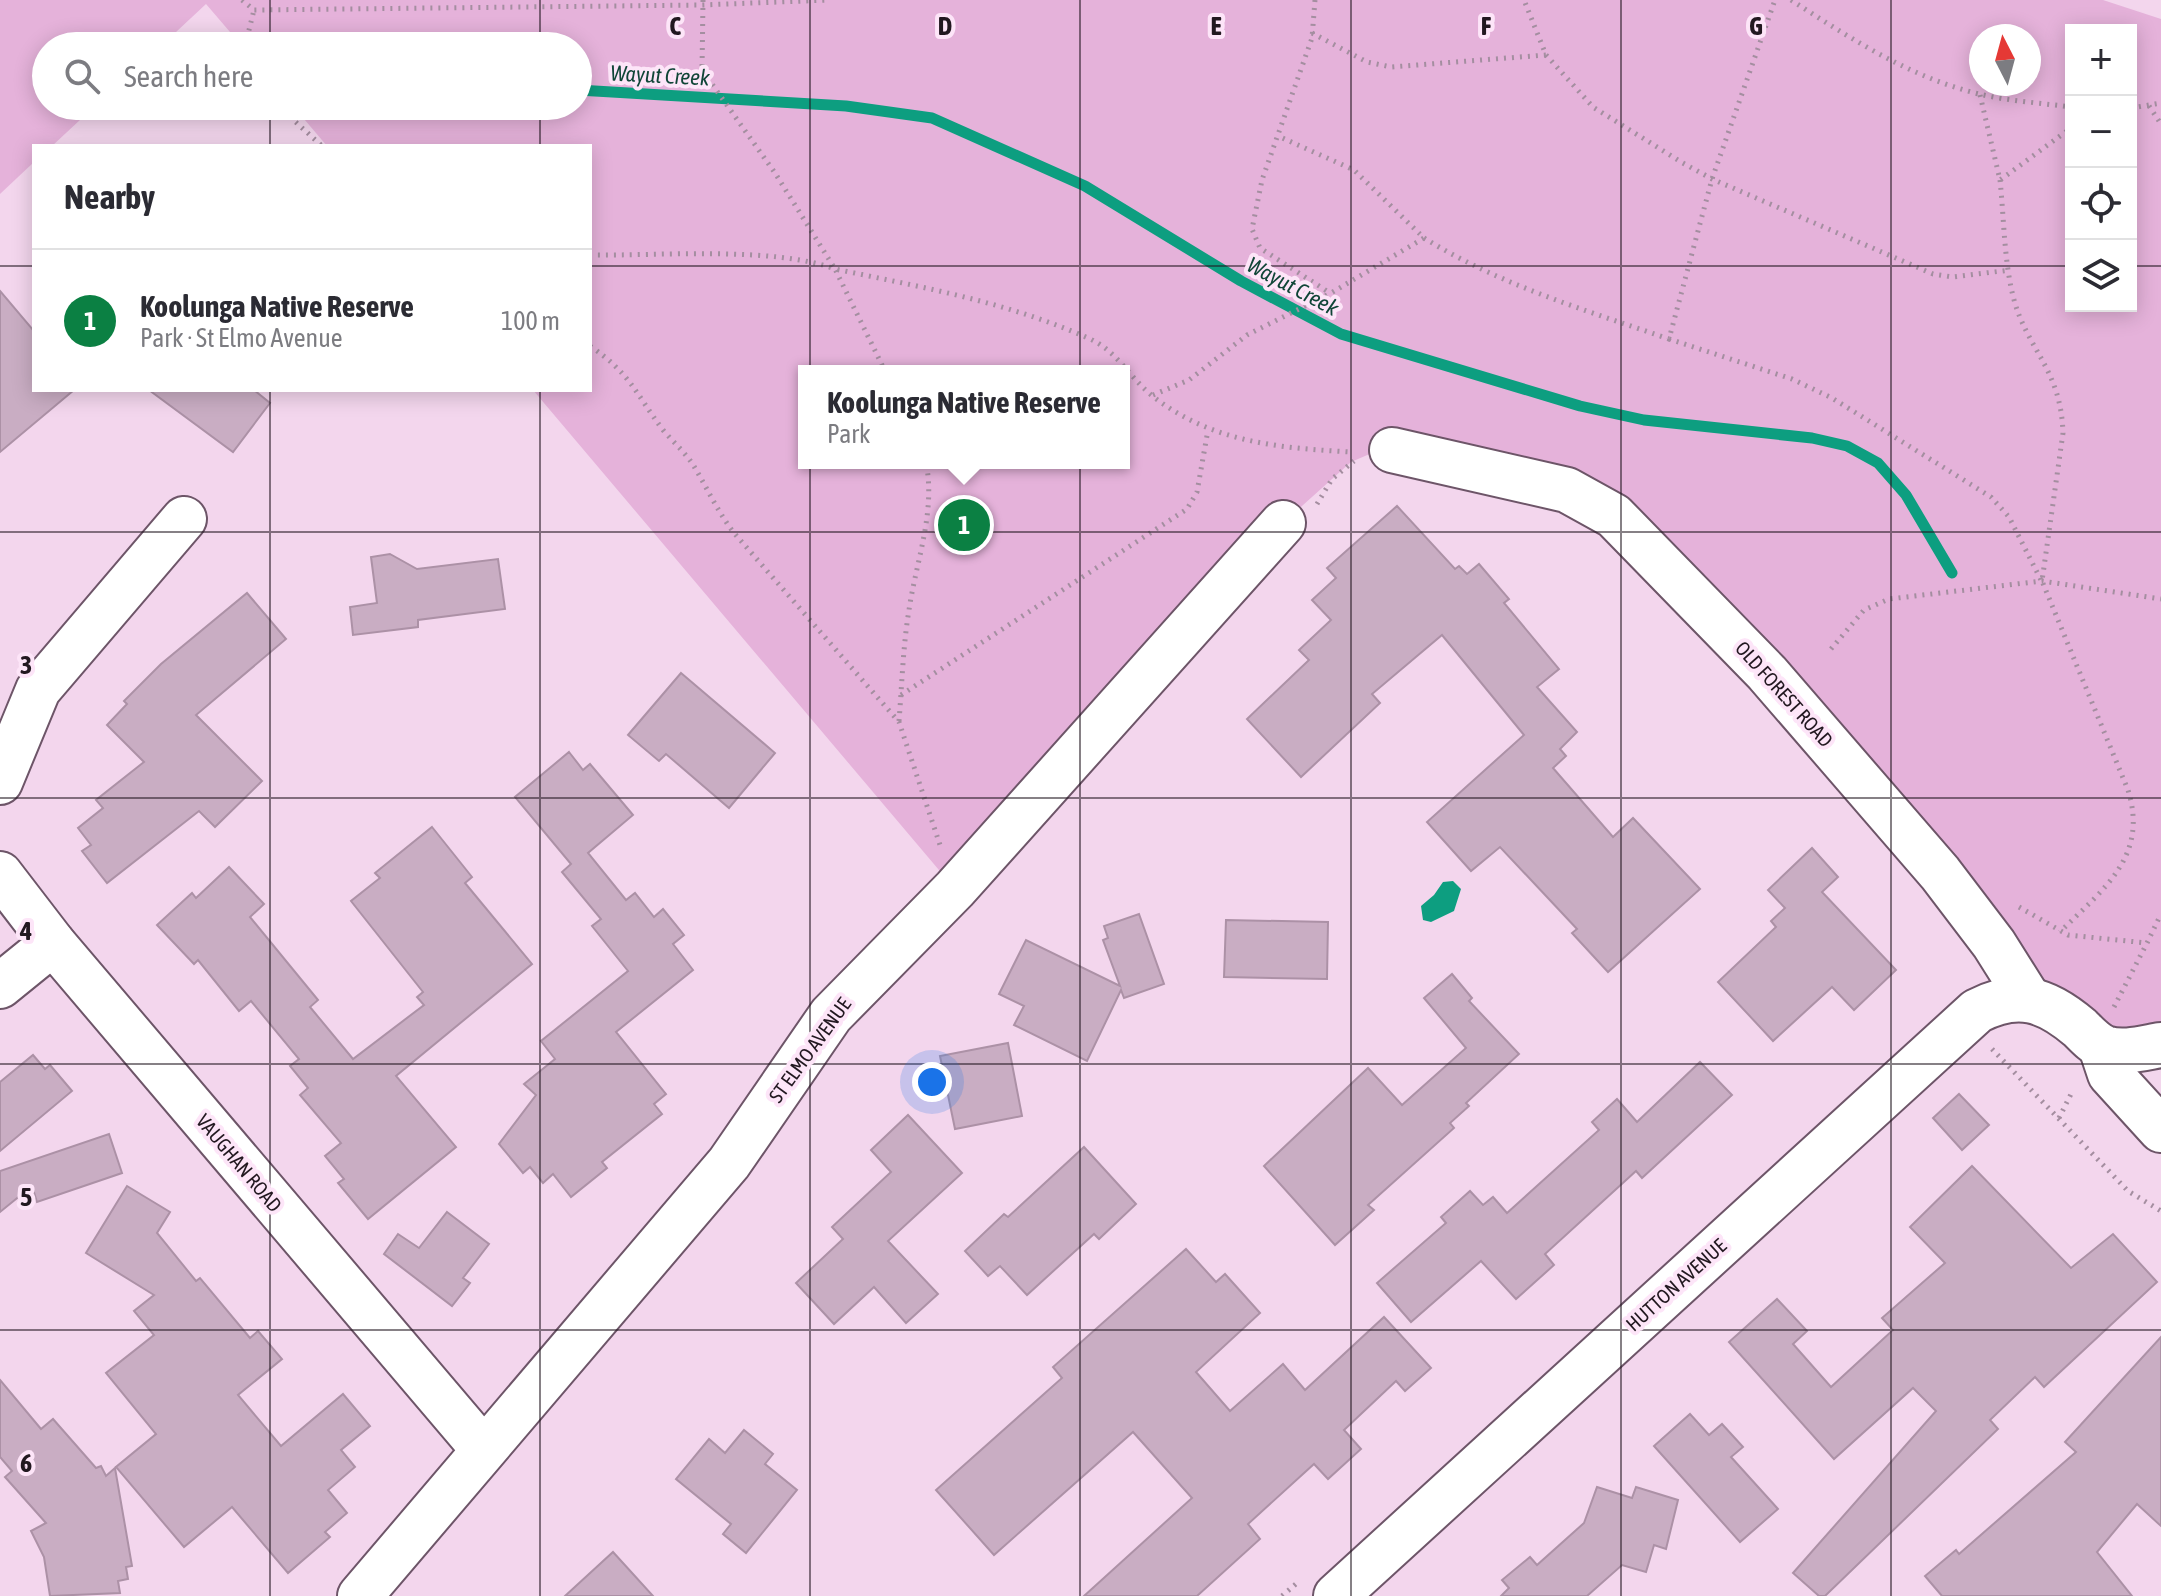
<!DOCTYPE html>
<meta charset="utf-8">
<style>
body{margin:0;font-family:"Asap Condensed",sans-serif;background:#f7f7f7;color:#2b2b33}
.controls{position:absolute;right:24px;top:24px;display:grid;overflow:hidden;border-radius:0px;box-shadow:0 4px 20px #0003}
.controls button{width:72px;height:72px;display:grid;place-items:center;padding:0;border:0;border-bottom:2px solid #e1e1e2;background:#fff;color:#2b2b33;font:40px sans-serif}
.compass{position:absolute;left:1969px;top:24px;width:72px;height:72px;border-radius:50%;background:#fff;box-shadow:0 4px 20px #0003;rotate:354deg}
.you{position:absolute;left:932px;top:1082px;width:28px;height:28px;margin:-20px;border:6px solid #fff;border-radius:50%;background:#1a73e8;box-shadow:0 0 0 12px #1a73e833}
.badge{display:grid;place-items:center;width:52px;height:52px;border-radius:50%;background:#0b8043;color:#fff;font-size:26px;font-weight:700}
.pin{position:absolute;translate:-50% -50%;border:4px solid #fff;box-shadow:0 2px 8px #0006}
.popup{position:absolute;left:798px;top:365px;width:332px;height:104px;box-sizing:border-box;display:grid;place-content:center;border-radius:0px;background:#fff;filter:drop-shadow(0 2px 6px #0005);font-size:26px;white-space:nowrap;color:#7c7c81}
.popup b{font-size:30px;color:#2b2b33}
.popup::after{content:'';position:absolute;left:50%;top:100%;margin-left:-16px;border:16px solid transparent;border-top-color:#fff}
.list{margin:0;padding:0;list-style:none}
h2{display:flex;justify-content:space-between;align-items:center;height:104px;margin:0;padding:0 32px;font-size:34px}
h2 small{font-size:26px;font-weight:400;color:#7c7c81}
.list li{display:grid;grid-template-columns:52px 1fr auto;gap:24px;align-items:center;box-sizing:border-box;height:144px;padding:0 32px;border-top:2px solid #e1e1e2}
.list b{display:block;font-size:30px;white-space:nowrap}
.list p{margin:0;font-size:26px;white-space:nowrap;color:#7c7c81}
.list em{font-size:26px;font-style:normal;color:#7c7c81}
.icon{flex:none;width:44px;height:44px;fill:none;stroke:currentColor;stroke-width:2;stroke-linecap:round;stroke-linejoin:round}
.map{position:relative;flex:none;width:2161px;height:1596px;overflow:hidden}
.search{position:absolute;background:#fff;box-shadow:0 4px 20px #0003;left:32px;top:32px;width:560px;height:88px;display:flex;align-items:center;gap:20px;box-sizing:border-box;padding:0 28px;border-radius:44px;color:#7c7c81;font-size:30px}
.panel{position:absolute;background:#fff;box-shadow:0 4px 20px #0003;left:32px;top:144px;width:560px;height:248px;border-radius:0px}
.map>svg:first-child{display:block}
</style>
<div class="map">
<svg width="2161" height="1596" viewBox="0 0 2161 1596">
<rect width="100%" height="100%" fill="#f3d6ed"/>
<path fill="#e5b2da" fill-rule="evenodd" d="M 0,0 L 2103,0 L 2161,19 L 2161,1045 L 2101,1047 L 1627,528 L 1379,450 L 1351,462 L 1283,523 L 955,889 L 533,390 L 590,390 L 590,146 L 327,146 L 293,106 L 578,106 L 578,46 L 242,46 L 206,4 L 161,46 L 46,46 L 46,106 L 95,106 L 52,146 L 34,146 L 34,162 L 0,194 ZM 2071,30 L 2131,30 L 2131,306 L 2071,306 ZM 1981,36 L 2029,36 L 2029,84 L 1981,84 ZM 804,371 L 1124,371 L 1124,463 L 804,463 Z"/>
<polygon fill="#0d9e80" points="1453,881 1461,889 1454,911 1431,922 1423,920 1421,906 1434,895 1443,882"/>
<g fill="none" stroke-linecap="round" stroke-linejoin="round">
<polyline stroke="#0d9e80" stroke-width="11" points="578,90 846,106 932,118 1085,186 1241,281 1341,334 1580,406 1644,420 1812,438 1847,446 1878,463 1906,495 1952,573"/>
</g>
<g fill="#c9adc3" stroke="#ac91a6" stroke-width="2">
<polygon points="0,291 34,331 34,390 74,390 0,452"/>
<polygon points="149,390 254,390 270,403 233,452"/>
<polygon points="1397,506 1455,569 1459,566 1467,574 1479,564 1509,599 1504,603 1559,669 1537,687 1577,732 1560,749 1566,756 1553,768 1613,837 1633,818 1700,889 1608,972 1572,933 1577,929 1500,847 1471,871 1427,822 1524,735 1442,635 1372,694 1380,703 1301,777 1247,719 1309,660 1299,650 1331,620 1312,600 1336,578 1327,568"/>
<polygon points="390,554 417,569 498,559 505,609 418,620 418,627 353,635 350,607 377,603 371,557"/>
<polygon points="247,593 286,639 196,715 262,781 215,827 199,811 107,883 82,851 91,845 78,828 103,808 96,800 144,762 107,725 127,704 124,701 161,664"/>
<polygon points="681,673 775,753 729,808 666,754 659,761 628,735"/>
<polygon points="569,752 583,770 590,764 633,815 588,853 626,900 635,893 654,917 663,909 684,935 673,944 693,970 616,1032 666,1094 654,1104 662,1114 602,1162 607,1168 571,1197 553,1174 543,1183 530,1167 523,1173 499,1144 536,1095 524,1084 555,1059 541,1041 628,971 592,926 601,919 562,872 571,864 515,797"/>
<polygon points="432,827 472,877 465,883 532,964 396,1076 456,1147 368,1219 338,1183 344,1179 325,1156 341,1143 300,1095 308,1088 290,1066 299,1059 251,1001 239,1011 198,960 194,964 157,925 192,893 196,898 229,867 264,904 250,917 318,1000 310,1007 353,1059 424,1005 417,997 423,992 351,901 380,878 375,873"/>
<polygon points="1812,848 1838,877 1822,892 1896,970 1854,1010 1832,987 1773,1041 1718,982 1776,927 1771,921 1785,908 1768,890"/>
<polygon points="1139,914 1164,984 1124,998 1121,990 1087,1061 1014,1025 1024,1006 999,994 1026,940 1120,986 1103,940 1108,938 1104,926"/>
<polygon points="1226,920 1328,922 1327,979 1224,977"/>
<polygon points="1452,974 1472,998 1469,1001 1519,1054 1466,1103 1469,1106 1450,1123 1454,1128 1368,1205 1374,1210 1335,1245 1264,1166 1368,1068 1402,1105 1466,1048 1424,998"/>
<polygon points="1008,1043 1022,1116 955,1129 940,1056"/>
<polygon points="33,1055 45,1069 50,1065 72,1091 0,1151 0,1082"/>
<polygon points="1700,1062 1732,1095 1642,1178 1636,1171 1545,1254 1554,1265 1516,1299 1481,1261 1411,1322 1377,1283 1446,1223 1441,1217 1470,1191 1483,1205 1493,1197 1507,1213 1599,1130 1592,1122 1617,1099 1637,1122"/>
<polygon points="1959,1094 1989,1125 1962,1150 1933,1118"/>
<polygon points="908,1115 962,1173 888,1241 938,1294 906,1323 874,1287 834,1324 796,1283 843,1239 832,1227 891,1172 871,1150"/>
<polygon points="109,1134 122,1173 37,1202 32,1186 0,1212 0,1171"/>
<polygon points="1084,1147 1136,1204 1099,1239 1094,1234 1027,1295 1000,1266 988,1276 965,1251 1004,1214 1008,1217"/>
<polygon points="1972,1166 2071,1268 2113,1234 2157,1282 2044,1387 2035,1377 1990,1420 1998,1429 1825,1596 1819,1596 1793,1573 1936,1411 1913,1388 1834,1459 1729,1342 1777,1299 1807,1331 1793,1344 1831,1387 1893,1330 1882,1318 1945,1263 1910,1227"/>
<polygon points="127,1186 170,1212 157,1233 196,1281 200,1278 250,1338 258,1331 282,1359 238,1395 281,1446 343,1394 370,1426 341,1450 355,1467 328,1490 347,1513 325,1532 330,1537 288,1573 232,1507 184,1547 116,1467 156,1434 106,1373 154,1335 134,1311 154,1295 86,1253"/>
<polygon points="447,1212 489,1244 463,1278 470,1283 452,1306 384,1254 398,1234 419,1248"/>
<polygon points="1186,1249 1216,1282 1225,1274 1260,1313 1196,1372 1230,1411 1283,1364 1305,1390 1384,1317 1431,1368 1405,1391 1396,1381 1344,1430 1361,1449 1328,1479 1314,1464 1248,1524 1260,1539 1197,1596 1084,1596 1192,1498 1133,1432 994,1555 936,1490 1062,1378 1053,1367"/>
<polygon points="2161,1337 2161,1526 2137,1504 2097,1552 2132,1596 1942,1596 1925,1576 1956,1550 1959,1554 2076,1452 2065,1442"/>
<polygon points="0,1380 41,1429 53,1419 96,1468 101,1466 106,1476 115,1468 132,1566 126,1567 128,1579 118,1581 120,1593 50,1596 44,1557 31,1531 46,1523 5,1477 12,1471 0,1457"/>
<polygon points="1690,1414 1709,1435 1722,1424 1743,1447 1731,1457 1778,1509 1740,1542 1654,1446"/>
<polygon points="744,1430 773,1454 765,1464 797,1490 746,1553 723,1534 731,1524 676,1479 709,1439 725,1453"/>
<polygon points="1597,1487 1632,1498 1636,1487 1678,1500 1666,1549 1654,1545 1646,1572 1622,1565 1587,1596 1501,1596 1509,1588 1502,1580 1530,1557 1537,1565 1584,1523"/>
<polygon points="613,1552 653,1596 565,1596"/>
</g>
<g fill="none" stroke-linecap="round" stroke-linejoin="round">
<defs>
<g id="minor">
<polyline points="1392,450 1567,490 1614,516 1767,673 1940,873 1994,944 2028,998"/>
<polyline points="0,782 38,690 184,519"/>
<polyline points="0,874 53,943 483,1449"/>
<polyline points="0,986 53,943"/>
<polyline points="2101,1047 2110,1074 2161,1130"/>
<polyline points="360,1596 729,1163 831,1015 955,889 1283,523"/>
<path d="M 1336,1596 L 1977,1011 C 2018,990 2046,999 2080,1028 C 2087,1035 2095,1044 2105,1048 C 2123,1054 2143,1048 2161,1045"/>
</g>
</defs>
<use href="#minor" stroke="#6d5568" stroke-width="48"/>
<g stroke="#a48ea0" stroke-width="5" stroke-dasharray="2 6" stroke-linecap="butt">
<polyline points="242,0 254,10 702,5 829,0"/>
<path d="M 703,0 L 702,70 L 775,173 L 835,269 C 921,287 1007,302 1088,338 C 1118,351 1130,379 1155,398 C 1214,443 1281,448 1351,452"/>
<polyline points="1315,0 1312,38 1262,180 1252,229 1260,248 1330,293"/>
<path d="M 1791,0 C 1850,38 1909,77 1979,94 C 2008,101 2041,103 2071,107"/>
<polyline points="1312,33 1367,62 1391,67 1546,55 1524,0"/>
<polyline points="245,46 254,10"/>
<polyline points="1546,55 1593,107 1681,162 1712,179 1933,274 1953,277 2010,270"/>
<polyline points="1980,95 2000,180 2071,128"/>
<polyline points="278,106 322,146"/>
<polyline points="2149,106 2161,124"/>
<polyline points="2131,108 2161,103"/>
<path d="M 2000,180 C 2004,218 2004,260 2013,296 C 2026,349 2061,368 2063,433 L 2042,581 L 2128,790 C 2149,857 2103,889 2060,932"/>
<path d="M 1424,238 C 1500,285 1585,310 1669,339 L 1712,179 L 1775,0"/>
<path d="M 590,255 C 660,256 772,246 835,269 L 885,371"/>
<polyline points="1669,339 1792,379 1832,398 1991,497 2009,517 2041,580"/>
<path d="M 590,346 C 630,373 636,394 663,430 C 674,443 687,454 695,468 C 708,490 718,512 734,533 L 899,722 L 940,845"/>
<polyline points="1153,395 1189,380 1247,335 1331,293 1424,238 1354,170 1278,136"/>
<polyline points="1317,504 1332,479 1354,461"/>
<polyline points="1831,649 1864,610 1889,599 2042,581 2161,599"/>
<polyline points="901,695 1187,509 1197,492 1208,430"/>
<path d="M 899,721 C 902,684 903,646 909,610 C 916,562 936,511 926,463"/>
<polyline points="2019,907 2068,935 2147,943 2161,914"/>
<polyline points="2114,1007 2147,943"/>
<polyline points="1992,1049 2128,1191 2161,1211"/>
<polyline points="2059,1118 2073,1090"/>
<polyline points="1282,1596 1297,1583"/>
</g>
<use href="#minor" stroke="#fff" stroke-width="44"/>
</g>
<path fill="none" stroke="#221820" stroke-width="2" stroke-opacity="0.55" d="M 270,0 L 270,46M 540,0 L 540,46M 810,0 L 810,1596M 1080,0 L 1080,1596M 1351,0 L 1351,1596M 1621,0 L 1621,1596M 1891,0 L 1891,1596M 270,106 L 270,146M 540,106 L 540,146M 0,266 L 34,266M 590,266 L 2071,266M 2131,266 L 2161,266M 270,390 L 270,1596M 540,390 L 540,1596M 0,532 L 2161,532M 0,798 L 2161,798M 0,1064 L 2161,1064M 0,1330 L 2161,1330"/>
<g text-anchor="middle" stroke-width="8" stroke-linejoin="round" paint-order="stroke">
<g font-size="20" fill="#221820" stroke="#fde5f8">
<text transform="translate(1784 694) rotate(48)" y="7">OLD FOREST ROAD</text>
<text transform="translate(810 1050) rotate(-54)" y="7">ST ELMO AVENUE</text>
<text transform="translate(239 1163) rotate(50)" y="7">VAUGHAN ROAD</text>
<text transform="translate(1676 1285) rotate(-42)" y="7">HUTTON AVENUE</text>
</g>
<g font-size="22" font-style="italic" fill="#104537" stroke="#fde5f8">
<text transform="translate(660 75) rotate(3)" y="8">Wayut Creek</text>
<text transform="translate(1293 286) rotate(28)" y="8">Wayut Creek</text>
</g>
</g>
<g font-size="26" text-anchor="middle" font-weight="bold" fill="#221820" stroke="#fde5f8" stroke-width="8" stroke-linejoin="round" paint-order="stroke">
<text x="675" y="35">C</text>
<text x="945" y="35">D</text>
<text x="1216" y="35">E</text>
<text x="1486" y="35">F</text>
<text x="1756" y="35">G</text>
<text x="26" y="674">3</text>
<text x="26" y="940">4</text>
<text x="26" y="1206">5</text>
<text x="26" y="1472">6</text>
</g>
</svg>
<div class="controls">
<button>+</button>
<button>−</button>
<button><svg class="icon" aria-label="locate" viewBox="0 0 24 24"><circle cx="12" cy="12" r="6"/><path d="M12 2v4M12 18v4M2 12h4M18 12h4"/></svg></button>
<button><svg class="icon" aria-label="layers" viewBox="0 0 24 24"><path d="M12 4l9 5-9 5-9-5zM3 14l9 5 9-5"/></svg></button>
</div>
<svg class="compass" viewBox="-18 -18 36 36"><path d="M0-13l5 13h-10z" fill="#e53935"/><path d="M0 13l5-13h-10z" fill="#7c7c81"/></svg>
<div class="you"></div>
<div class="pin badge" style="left:964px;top:525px">1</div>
<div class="popup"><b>Koolunga Native Reserve</b>Park</div>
<div class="search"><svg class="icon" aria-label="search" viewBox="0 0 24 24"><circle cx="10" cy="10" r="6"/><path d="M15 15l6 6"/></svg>Search here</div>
<section class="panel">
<h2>Nearby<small></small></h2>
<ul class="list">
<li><span class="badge">1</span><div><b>Koolunga Native Reserve</b><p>Park · St Elmo Avenue</p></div><em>100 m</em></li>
</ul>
</section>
</div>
